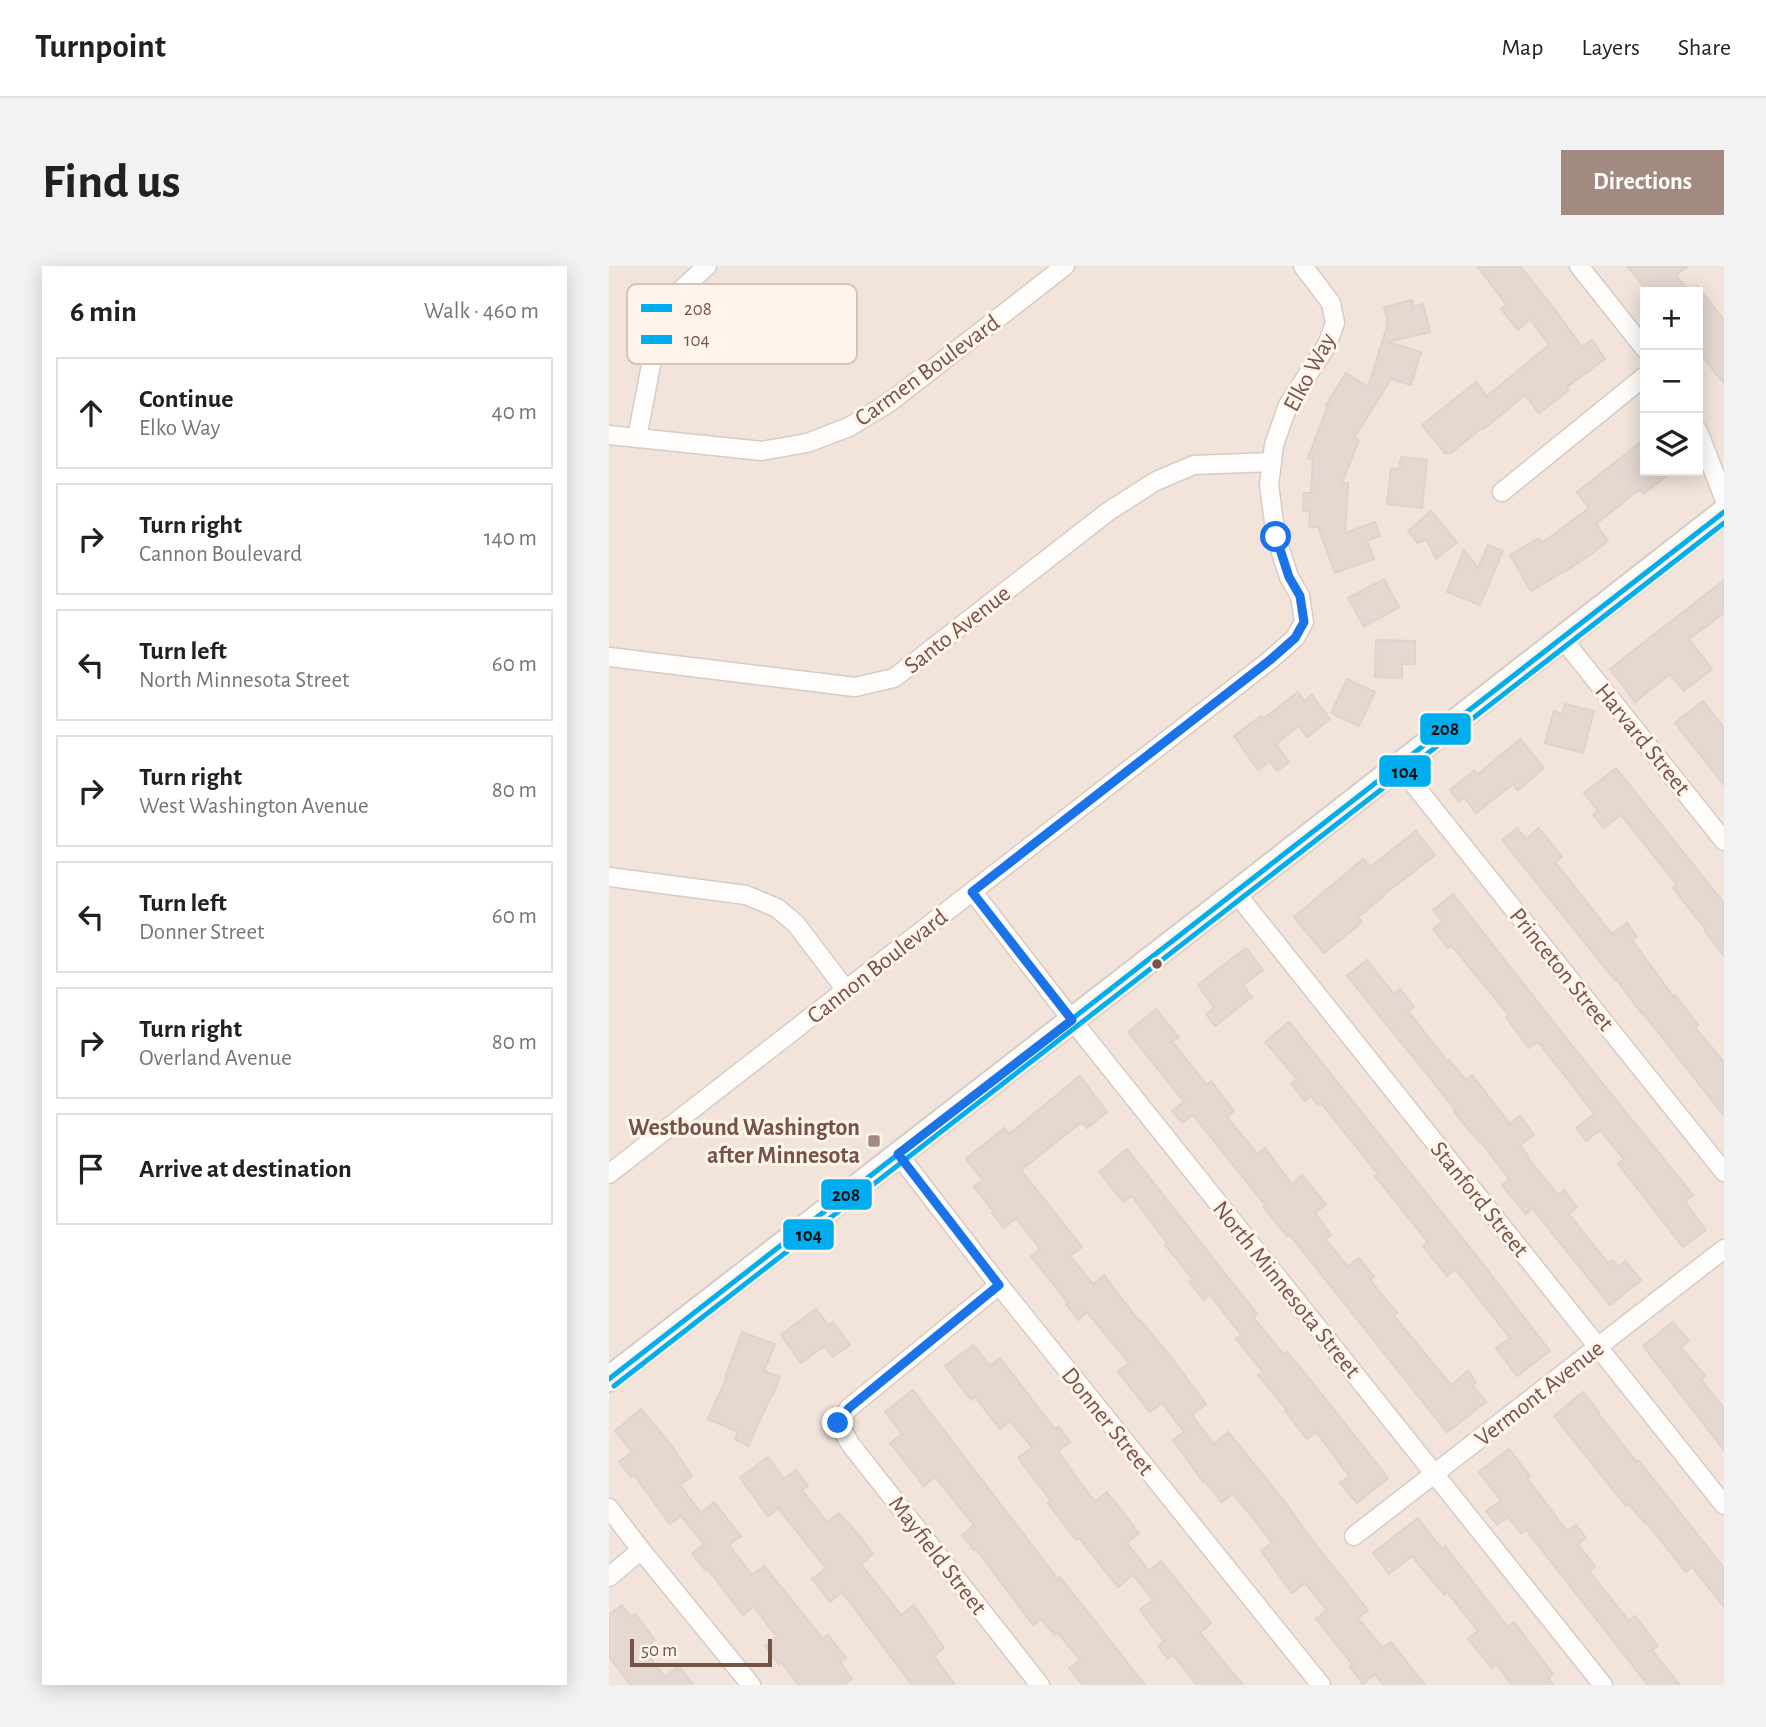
<!DOCTYPE html>
<meta charset="utf-8">
<style>
body{margin:0;font-family:"Alegreya Sans",sans-serif;background:#f2f2f2;color:#202124}
.controls{position:absolute;right:21px;top:21px;display:grid;overflow:hidden;border-radius:0px;box-shadow:0 4px 18px #0003}
.controls button{width:63px;height:63px;display:grid;place-items:center;padding:0;border:0;border-bottom:2px solid #e0e0e0;background:#fff;color:#202124;font:35px sans-serif}
.scale{position:absolute;left:21px;bottom:18px;width:142px;box-sizing:border-box;padding-left:7px;border:4px solid #765349;border-top:0;font-size:19px;line-height:24px;white-space:nowrap;color:#765349;-webkit-text-stroke:5px #fff4ea;paint-order:stroke}
.stop{position:absolute;width:21px;height:21px;margin:-16px;border:5px solid #1a73e8;border-radius:50%;background:#fff}
.stop.end{background:#1a73e8;border-color:#fff;box-shadow:0 2px 7px #0008}
.list{margin:0;padding:0;list-style:none}
h2{display:flex;justify-content:space-between;align-items:center;height:91px;margin:0;padding:0 28px;font-size:30px}
h2 small{font-size:23px;font-weight:400;color:#757577}
.list li{display:grid;grid-template-columns:46px 1fr auto;gap:21px;align-items:center;box-sizing:border-box;height:112px;margin:0 14px 14px;padding:0 14px;border:2px solid #e0e0e0;border-radius:0px}
.list b{display:block;font-size:26px;white-space:nowrap}
.list p{margin:0;font-size:23px;white-space:nowrap;color:#757577}
.list em{font-size:23px;font-style:normal;color:#757577}
.icon{flex:none;width:38px;height:38px;fill:none;stroke:currentColor;stroke-width:2;stroke-linecap:round;stroke-linejoin:round}
.map{position:relative;flex:none;width:1115px;height:1419px;overflow:hidden;border-radius:0px}
header{display:flex;align-items:center;gap:42px;box-sizing:border-box;height:98px;padding:0 35px;background:#fff;border-bottom:2px solid #e0e0e0}
header strong{font-size:33px}
nav{display:flex;gap:38px;margin-inline-start:auto;font-size:24px}
.intro{display:flex;align-items:center;justify-content:space-between;box-sizing:border-box;height:168px;padding:0 42px}
h1{margin:0;font-size:49px}
.button{padding:18px 32px;border-radius:0px;background:#a38a81;color:#fff;font-size:24px;font-weight:700}
main{display:flex;gap:42px;padding:0 42px}
aside{flex:1;background:#fff;border-radius:0px;box-shadow:0 4px 18px #0003}
.map>svg:first-child{display:block}
</style>
<header>
<strong>Turnpoint</strong>
<nav><a>Map</a><a>Layers</a><a>Share</a></nav>
</header>
<div class="intro"><h1>Find us</h1><a class="button">Directions</a></div>
<main>
<aside>
<h2>6 min<small>Walk · 460 m</small></h2>
<ul class="list">
<li><svg class="icon" aria-label="ahead" viewBox="0 0 24 24"><path d="M12 20V5M6 11l6-6 6 6"/></svg><div><b>Continue</b><p>Elko Way</p></div><em>40 m</em></li>
<li><svg class="icon" aria-label="right" viewBox="0 0 24 24"><path d="M7 20v-9h11M14 6l5 5-5 5"/></svg><div><b>Turn right</b><p>Cannon Boulevard</p></div><em>140 m</em></li>
<li><svg class="icon" aria-label="left" viewBox="0 0 24 24"><path d="M17 20v-9H6M10 6l-5 5 5 5"/></svg><div><b>Turn left</b><p>North Minnesota Street</p></div><em>60 m</em></li>
<li><svg class="icon" aria-label="right" viewBox="0 0 24 24"><path d="M7 20v-9h11M14 6l5 5-5 5"/></svg><div><b>Turn right</b><p>West Washington Avenue</p></div><em>80 m</em></li>
<li><svg class="icon" aria-label="left" viewBox="0 0 24 24"><path d="M17 20v-9H6M10 6l-5 5 5 5"/></svg><div><b>Turn left</b><p>Donner Street</p></div><em>60 m</em></li>
<li><svg class="icon" aria-label="right" viewBox="0 0 24 24"><path d="M7 20v-9h11M14 6l5 5-5 5"/></svg><div><b>Turn right</b><p>Overland Avenue</p></div><em>80 m</em></li>
<li><svg class="icon" aria-label="arrive" viewBox="0 0 24 24"><path d="M6 21V4h12l-3 4 3 4H6"/></svg><div><b>Arrive at destination</b></div></li>
</ul>
</aside>
<div class="map">
<svg width="1115" height="1419" viewBox="0 0 1115 1419">
<rect width="100%" height="100%" fill="#f7f0ea"/>
<path fill="#f2e4da" fill-rule="evenodd" d="M 0,0 L 1115,0 L 1115,245 L 1108,253 L 1115,262 L 1115,1419 L 0,1419 ZM 1036,26 L 1089,26 L 1089,205 L 1036,205 Z"/>
<g fill="#e4d8d1" stroke="#e0d2cc" stroke-width="2">
<polygon points="868,0 911,0 944,41 973,81 983,74 996,93 958,121 960,124 930,147 916,129 875,163 874,161 842,187 836,187 813,159 867,116 878,130 940,79 921,53 909,64 892,43 897,38"/>
<polygon points="1018,0 1079,0 1067,9 1080,26 1039,26"/>
<polygon points="1089,21 1115,54 1115,118 1089,85"/>
<polygon points="803,34 804,41 814,38 821,66 779,76 812,86 802,119 782,113 745,172 750,174 733,217 739,217 736,267 766,256 771,270 758,275 765,293 726,307 709,261 700,261 701,246 694,245 695,227 702,227 704,194 699,192 719,140 717,139 737,107 759,121 779,57 775,41"/>
<polygon points="1036,173 1036,205 1064,205 1034,228 1031,223 987,258 999,275 974,294 922,325 901,289 930,272 933,277 980,242 968,226"/>
<polygon points="792,191 818,194 813,242 778,238 782,202 790,203"/>
<polygon points="822,245 848,276 827,293 818,274 809,277 799,265"/>
<polygon points="879,279 894,285 871,339 838,326 855,284 869,302"/>
<polygon points="775,313 790,341 755,361 739,332"/>
<polygon points="1115,314 1115,347 1080,373 1103,403 1075,425 1061,408 1026,436 1001,403"/>
<polygon points="767,374 806,375 806,398 793,398 793,412 766,411"/>
<polygon points="738,413 766,426 750,460 722,447"/>
<polygon points="689,426 695,435 703,429 721,453 698,471 690,460 667,478 680,496 668,505 661,495 649,504 625,470 652,450 654,453"/>
<polygon points="1094,435 1115,462 1115,519 1066,457"/>
<polygon points="956,438 985,445 974,487 936,477 945,445 953,448"/>
<polygon points="911,473 935,502 909,524 904,518 867,547 855,531 850,536 841,524 865,505 868,509"/>
<polygon points="1007,502 1115,637 1115,690 1096,665 1097,664 1064,622 1068,619 1012,549 995,562 984,549 989,545 975,527"/>
<polygon points="908,562 917,573 930,562 953,591 946,596 1003,668 1018,657 1028,671 1023,674 1064,730 1066,729 1089,759 1086,761 1115,796 1115,850 1034,747 1033,748 1007,713 1006,714 893,574"/>
<polygon points="807,565 826,589 773,630 774,631 749,651 753,656 715,687 685,651 754,593 761,601"/>
<polygon points="844,628 957,772 1084,929 1076,936 1097,964 1074,981 1009,898 1015,893 991,864 977,875 967,862 985,848 959,814 929,776 920,782 897,751 900,749 870,713 842,679 839,682 824,663 833,655 824,644"/>
<polygon points="637,682 654,704 634,719 643,731 606,760 597,748 605,742 589,719"/>
<polygon points="758,694 785,728 791,723 805,741 799,745 839,796 840,794 857,814 863,809 901,858 911,850 925,869 911,879 919,890 918,891 949,929 955,924 968,941 960,948 999,997 1003,994 1009,1001 1016,995 1032,1014 1001,1039 923,942 917,948 893,919 900,913 871,875 870,876 845,846 847,845 817,807 738,710"/>
<polygon points="547,743 570,771 563,776 598,819 602,815 625,845 618,851 648,888 656,882 683,918 693,909 717,938 706,947 722,969 717,974 739,1001 750,992 765,1011 761,1014 788,1047 785,1050 842,1119 859,1105 867,1116 864,1120 877,1136 838,1166 680,968 678,970 654,941 656,939 584,849 573,857 563,845 575,836 519,766"/>
<polygon points="680,756 866,988 941,1085 908,1110 887,1082 901,1072 846,1003 838,1010 814,980 819,976 766,910 769,908 712,837 709,839 702,830 696,835 682,818 688,813 656,776"/>
<polygon points="471,810 498,846 478,862 473,856 412,904 473,981 461,990 484,1018 495,1009 530,1055 531,1054 558,1086 597,1138 583,1149 605,1178 619,1166 673,1232 700,1270 759,1344 749,1352 774,1382 782,1376 816,1419 774,1419 766,1408 754,1418 741,1401 744,1399 707,1353 718,1344 696,1317 683,1327 652,1285 663,1277 643,1251 624,1228 613,1236 596,1215 594,1216 564,1174 575,1166 553,1137 541,1146 509,1106 520,1097 478,1046 469,1054 457,1038 459,1037 422,990 431,983 407,952 395,962 383,947 385,946 365,921 374,914 357,893 395,862 400,868"/>
<polygon points="518,883 648,1048 644,1051 675,1089 678,1086 707,1121 779,1212 748,1237 731,1217 740,1210 707,1166 698,1173 676,1145 678,1144 649,1109 654,1106 627,1073 632,1069 601,1029 595,1034 580,1016 584,1013 556,979 558,977 523,930 514,936 490,906"/>
<polygon points="207,1043 220,1060 224,1056 241,1079 224,1091 215,1080 192,1097 172,1069"/>
<polygon points="1064,1056 1080,1075 1072,1081 1096,1110 1092,1114 1115,1142 1115,1184 1034,1080"/>
<polygon points="133,1066 166,1078 155,1105 171,1111 164,1129 163,1128 139,1180 126,1173 129,1166 99,1153 118,1111 116,1111"/>
<polygon points="365,1079 381,1100 391,1092 446,1163 450,1161 461,1176 449,1185 465,1208 486,1236 498,1226 530,1267 518,1277 540,1305 552,1295 589,1341 602,1357 591,1367 634,1419 588,1419 564,1389 559,1393 549,1380 555,1375 531,1344 544,1334 524,1309 509,1321 470,1272 467,1274 439,1237 442,1235 409,1192 423,1181 401,1155 391,1163 366,1131 362,1134 336,1100"/>
<polygon points="304,1124 449,1313 451,1311 536,1419 474,1419 460,1402 471,1394 449,1367 446,1369 432,1353 424,1359 367,1283 365,1284 353,1269 365,1259 326,1211 315,1220 281,1177 293,1168 276,1146"/>
<polygon points="974,1126 990,1146 989,1147 1028,1196 1030,1195 1115,1302 1115,1341 1083,1301 1077,1306 1037,1256 1036,1257 1020,1238 1017,1240 945,1150"/>
<polygon points="32,1143 62,1179 83,1210 71,1219 92,1247 105,1236 132,1270 120,1279 143,1309 155,1300 214,1373 219,1369 237,1392 231,1396 243,1413 235,1419 190,1419 172,1396 170,1398 156,1380 168,1371 145,1341 134,1349 98,1302 96,1304 83,1288 95,1278 72,1250 61,1258 25,1209 22,1211 10,1196 23,1186 6,1165"/>
<polygon points="900,1183 921,1210 918,1212 958,1265 967,1259 977,1272 969,1278 986,1300 980,1305 1020,1355 1026,1350 1049,1380 1043,1384 1071,1419 1039,1419 917,1264 912,1267 899,1251 888,1259 877,1245 892,1235 870,1206"/>
<polygon points="159,1191 175,1213 187,1204 199,1220 193,1224 218,1256 230,1247 253,1273 264,1288 252,1298 292,1349 305,1339 335,1382 325,1390 346,1419 303,1419 233,1326 221,1336 203,1313 217,1302 169,1242 159,1250 131,1212"/>
<polygon points="809,1252 833,1283 836,1280 899,1361 905,1356 944,1408 939,1412 945,1419 903,1419 887,1398 883,1402 859,1373 869,1365 838,1326 835,1329 803,1290 780,1308 764,1287"/>
<polygon points="13,1339 22,1351 26,1348 46,1374 34,1383 56,1411 70,1400 84,1419 22,1419 0,1391 0,1349"/>
</g>
<g fill="none" stroke-linecap="round" stroke-linejoin="round">
<defs>
<g id="minor">
<polyline points="970,0 1036,83"/>
<polyline points="1089,165 1115,232"/>
<polyline points="0,169 153,185 198,177 240,161 281,136 456,0"/>
<polyline points="28,172 51,52 64,31 98,0"/>
<polyline points="893,226 1036,110"/>
<polyline points="953,372 1115,575"/>
<polyline points="0,391 246,421 285,412 500,245 547,215 585,199 663,196"/>
<polyline points="790,500 1115,906"/>
<polyline points="0,611 137,629 168,642 187,658 237,724"/>
<polyline points="364,626 463,754 994,1419"/>
<polyline points="627,627 1115,1239"/>
<polyline points="289,888 390,1019 712,1419"/>
<polyline points="0,908 661,394 686,372 695,356 691,330 680,311 667,271 660,219 665,179 679,139 718,79 726,57 722,37 694,0"/>
<polyline points="390,1019 240,1142 229,1157 242,1179 431,1419"/>
<polyline points="0,1242 32,1284 142,1419"/>
<polyline points="745,1270 1115,983"/>
<polyline points="0,1311 32,1284"/>
</g>
<polyline id="secondary" points="0,1113 627,627 1115,246"/>
</defs>
<use href="#minor" stroke="#d6cbc6" stroke-width="21"/>
<use href="#secondary" stroke="#d6cbc6" stroke-width="28"/>
<use href="#minor" stroke="#fefdfc" stroke-width="18"/>
<use href="#secondary" stroke="#fefdfc" stroke-width="24"/>
<defs>
<polyline id="bus-1" points="0,1113 1115,246"/>
<polyline id="bus-2" points="5,1120 1115,257"/>
</defs>
<use href="#bus-1" stroke="#fff4ea" stroke-width="10"/>
<use href="#bus-2" stroke="#fff4ea" stroke-width="10"/>
<use href="#bus-1" stroke="#00adef" stroke-width="5"/>
<use href="#bus-2" stroke="#00adef" stroke-width="5"/>
</g>
<g fill="none" stroke-linecap="round" stroke-linejoin="round">
<polyline stroke="#1a73e8" stroke-width="9" points="229,1157 240,1142 390,1019 289,888 463,754 363,626 661,394 686,372 695,356 691,330 680,311 667,271"/>
</g>
<circle fill="#765349" stroke="#fff4ea" stroke-width="2.5" cx="548" cy="698" r="6"/>
<rect fill="#a38a81" stroke="#fff4ea" stroke-width="2.5" x="258" y="868" width="14" height="14" rx="3.5"/>
<g text-anchor="middle" stroke-width="6" stroke-linejoin="round" paint-order="stroke">
<g font-size="24" fill="#765349" stroke="#fff4ea">
<text transform="translate(318 104) rotate(-36)" y="8">Carmen Boulevard</text>
<text transform="translate(700 106) rotate(-62)" y="8">Elko Way</text>
<text transform="translate(348 363) rotate(-38)" y="8">Santo Avenue</text>
<text transform="translate(1034 473) rotate(51)" y="8">Harvard Street</text>
<text transform="translate(268 700) rotate(-38)" y="8">Cannon Boulevard</text>
<text transform="translate(953 703) rotate(51)" y="8">Princeton Street</text>
<text transform="translate(871 933) rotate(51)" y="8">Stanford Street</text>
<text transform="translate(678 1023) rotate(51)" y="8">North Minnesota Street</text>
<text transform="translate(930 1127) rotate(-38)" y="8">Vermont Avenue</text>
<text transform="translate(499 1155) rotate(51)" y="8">Donner Street</text>
<text transform="translate(329 1289) rotate(52)" y="8">Mayfield Street</text>
</g>
<g font-size="24" font-weight="bold" fill="#765349" stroke="#fff4ea" text-anchor="end">
<text x="251" y="869">Westbound Washington<tspan x="251" dy="28">after Minnesota</tspan></text>
</g>
</g>
<rect x="18" y="18" width="230" height="80" rx="10" fill="#fff4ea" stroke="#d6c4ba" stroke-width="2"/>
<rect x="32" y="38" width="31" height="8" fill="#00adef"/>
<rect x="32" y="69" width="31" height="9" fill="#00adef"/>
<g font-size="19" fill="#765349">
<text x="75" y="49">208</text>
<text x="75" y="80">104</text>
</g>
<g stroke="#fff4ea" stroke-width="2.5">
<rect x="810" y="446" width="53" height="34" rx="7" fill="#00adef"/>
<rect x="769" y="488" width="54" height="34" rx="7" fill="#00adef"/>
<rect x="211" y="912" width="53" height="33" rx="7" fill="#00adef"/>
<rect x="173" y="952" width="53" height="33" rx="7" fill="#00adef"/>
</g>
<g font-size="19" text-anchor="middle" font-weight="bold" fill="#111">
<text x="836" y="469">208</text>
<text x="796" y="512">104</text>
<text x="237" y="935">208</text>
<text x="200" y="975">104</text>
</g>
</svg>
<div class="controls">
<button>+</button>
<button>−</button>
<button><svg class="icon" aria-label="layers" viewBox="0 0 24 24"><path d="M12 4l9 5-9 5-9-5zM3 14l9 5 9-5"/></svg></button>
</div>
<div class="scale">50 m</div>
<div class="stop" style="left:667px;top:271px"></div>
<div class="stop end" style="left:229px;top:1157px"></div>
</div>
</main>
